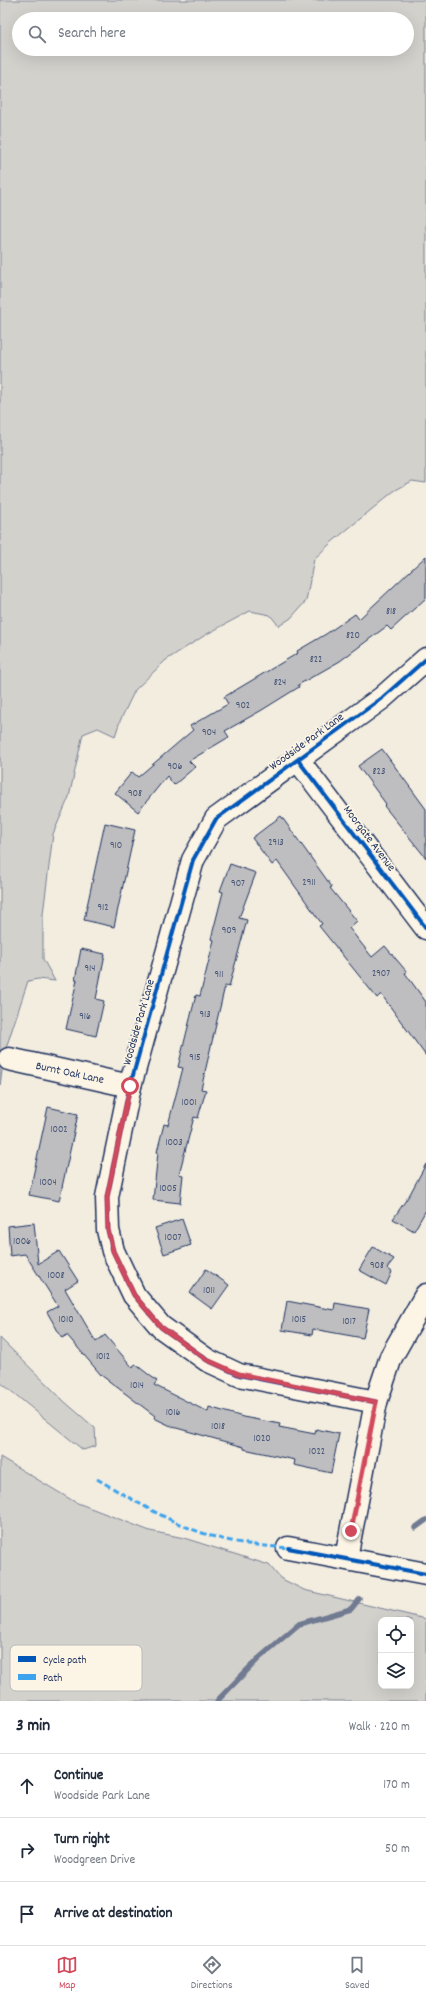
<!DOCTYPE html>
<meta charset="utf-8">
<style>
body{margin:0;font-family:Dekko,sans-serif;background:#f2f2f3;color:#1f2937}
.controls{position:absolute;right:12px;bottom:12px;display:grid;overflow:hidden;border-radius:8px;box-shadow:0 4px 16px #0002}
.controls button{width:36px;height:36px;display:grid;place-items:center;padding:0;border:0;border-bottom:1px solid #e0e1e3;background:#fff;color:#1f2937;font:20px sans-serif}
.stop{position:absolute;width:12px;height:12px;margin:-9px;border:3px solid #d1495b;border-radius:50%;background:#fff}
.stop.end{background:#d1495b;border-color:#fff;box-shadow:0 1px 4px #0008}
.list{margin:0;padding:0;list-style:none}
h2{display:flex;justify-content:space-between;align-items:center;height:52px;margin:0;padding:0 16px;font-size:17px}
h2 small{font-size:13px;font-weight:400;color:#747a83}
.list li{display:grid;grid-template-columns:26px 1fr auto;gap:12px;align-items:center;box-sizing:border-box;height:64px;padding:0 16px;border-top:1px solid #e0e1e3}
.list b{display:block;font-size:15px;white-space:nowrap}
.list p{margin:0;font-size:13px;white-space:nowrap;color:#747a83}
.list em{font-size:13px;font-style:normal;color:#747a83}
.icon{flex:none;width:22px;height:22px;fill:none;stroke:currentColor;stroke-width:2;stroke-linecap:round;stroke-linejoin:round}
.map{position:relative;flex:none;width:426px;height:1701px;overflow:hidden}
.search{position:absolute;background:#fff;box-shadow:0 4px 16px #0002;left:12px;right:12px;top:12px;height:44px;display:flex;align-items:center;gap:10px;box-sizing:border-box;padding:0 14px;border-radius:22px;color:#747a83;font-size:15px}
.sheet{height:244px;background:#fff}
nav{display:flex;justify-content:space-around;align-items:center;box-sizing:border-box;height:56px;border-top:1px solid #e0e1e3;background:#fff;font-size:11px;color:#747a83}
nav a{display:grid;justify-items:center;gap:2px}
nav .on{color:#d1495b}
.map>svg:first-child{display:block}
</style>
<div class="map">
<svg width="426" height="1701" viewBox="0 0 426 1701">
<rect width="100%" height="100%" fill="#f3ede0"/>
<filter id="ink" filterUnits="userSpaceOnUse"><feTurbulence type="fractalNoise" baseFrequency=".025" numOctaves="2"/><feDisplacementMap in="SourceGraphic" scale="8" xChannelSelector="R" yChannelSelector="G"/><feConvolveMatrix kernelMatrix="1 2 1 2 8 2 1 2 1" color-interpolation-filters="sRGB"/></filter>
<g filter="url(#ink)">
<g fill="#d3d1cc" stroke="#778095" fill-rule="evenodd">
<path d="M 0,0 L 426,0 L 426,483 L 412,481 L 394,491 L 332,542 L 314,559 L 306,601 L 291,618 L 279,626 L 270,615 L 250,611 L 207,634 L 166,660 L 135,690 L 120,721 L 115,736 L 98,728 L 83,734 L 69,797 L 53,834 L 43,914 L 43,959 L 55,981 L 38,979 L 28,981 L 5,1051 L 0,1085 ZM 19,19 L 407,19 L 407,49 L 19,49 Z"/>
<polygon points="0,1338 65,1402 95,1428 96,1446 83,1450 0,1382"/>
<path d="M 0,1457 L 75,1502 L 150,1531 L 184,1538 L 269,1565 L 280,1578 L 304,1590 L 426,1619 L 426,1701 L 0,1701 ZM 381,1620 L 411,1620 L 411,1686 L 381,1686 Z"/>
</g>
<g fill="none" stroke-linecap="round" stroke-linejoin="round">
<g stroke="#707a91" stroke-width="5.5">
<polyline points="415,1528 426,1520"/>
<polyline points="217,1701 258,1659 299,1624 351,1609 359,1599"/>
</g>
</g>
<g fill="#bebec0" stroke="#1b2f5e">
<polygon points="426,556 426,598 391,630 387,626 340,661 298,685 299,687 262,710 225,731 229,737 189,761 195,767 174,785 167,776 138,812 115,793 132,772 138,777 193,730 190,726 228,704 224,697 298,653 297,651 326,634 355,614 359,619"/>
<polygon points="382,749 426,809 426,858 384,806 386,804 358,766"/>
<polygon points="281,816 332,887 330,888 357,921 349,928 372,957 385,946 407,972 405,973 426,1002 426,1056 381,994 377,998 319,926 322,924 277,861 272,865 252,838"/>
<polygon points="105,823 135,830 114,927 84,920"/>
<polygon points="230,864 256,873 239,918 247,920 229,987 225,986 201,1089 206,1090 198,1118 194,1117 179,1174 183,1175 180,1203 153,1200 158,1152 157,1152 164,1124 168,1125 183,1068 178,1067 196,995 200,996 214,940 211,939 223,892 220,891"/>
<polygon points="81,949 105,954 96,999 104,1001 96,1036 66,1029 77,980 75,980"/>
<polygon points="48,1107 78,1114 59,1201 29,1195"/>
<polygon points="426,1164 426,1210 414,1231 393,1219 410,1194"/>
<polygon points="182,1219 191,1245 164,1254 155,1228"/>
<polygon points="34,1223 38,1264 59,1251 78,1281 65,1289 96,1342 105,1335 133,1368 135,1364 157,1381 154,1385 208,1412 209,1407 243,1417 280,1424 279,1427 315,1434 316,1429 339,1434 331,1473 294,1465 295,1460 244,1449 244,1447 173,1427 154,1418 155,1416 101,1375 67,1335 62,1338 47,1312 58,1306 25,1254 10,1256 8,1226"/>
<polygon points="373,1247 394,1259 387,1268 392,1272 386,1285 359,1270"/>
<polygon points="206,1269 229,1285 212,1309 190,1293"/>
<polygon points="287,1301 334,1310 335,1303 369,1309 363,1338 313,1329 312,1335 282,1330"/>
</g>
<g fill="none" stroke-linecap="round" stroke-linejoin="round">
<defs>
<g id="minor">
<polyline points="298,760 426,928"/>
<polyline points="9,1059 130,1086"/>
<polyline points="376,1402 239,1375 207,1360 161,1327 134,1295 113,1251 108,1230 107,1197 130,1086 193,860 216,819 382,698 426,659"/>
<polyline points="288,1548 426,1574"/>
<polyline points="346,1558 376,1402 391,1357 426,1295"/>
</g>
</defs>
<use href="#minor" stroke="#1b2f5e" stroke-width="25"/>
<use href="#minor" stroke="#fcf5e5" stroke-width="22"/>
<path stroke="#3da3ed" stroke-width="3" stroke-dasharray="6 3" stroke-linecap="butt" d="M 97,1479 C 135,1501 173,1525 215,1537 C 239,1544 263,1546 288,1548"/>
<defs>
<g id="cycleway">
<polyline points="298,760 426,928"/>
<polyline points="376,1402 239,1375 207,1360 161,1327 134,1295 113,1251 108,1230 107,1197 130,1086 193,860 216,819 382,698 426,659"/>
<polyline points="288,1548 426,1574"/>
</g>
</defs>
<use href="#cycleway" stroke="#fcf5e5" stroke-width="6"/>
<use href="#cycleway" stroke="#0057b8" stroke-width="4"/>
</g>
</g>
<g fill="none" stroke-linecap="round" stroke-linejoin="round" filter="url(#ink)">
<polyline stroke="#d1495b" stroke-width="5" points="130,1086 107,1197 108,1230 113,1251 134,1295 161,1327 207,1360 239,1374 376,1402 351,1531"/>
</g>
<g text-anchor="middle" stroke-width="3.5" stroke-linejoin="round" paint-order="stroke">
<g font-size="10" fill="#445376">
<text x="391" y="614">818</text>
<text x="353" y="638">820</text>
<text x="316" y="662">822</text>
<text x="280" y="685">824</text>
<text x="243" y="708">902</text>
<text x="209" y="735">904</text>
<text x="175" y="769">906</text>
<text x="379" y="774">823</text>
<text x="135" y="796">908</text>
<text x="276" y="845">2913</text>
<text x="116" y="848">910</text>
<text x="309" y="885">2911</text>
<text x="238" y="886">907</text>
<text x="103" y="910">912</text>
<text x="229" y="933">909</text>
<text x="90" y="971">914</text>
<text x="381" y="976">2907</text>
<text x="219" y="977">911</text>
<text x="205" y="1017">913</text>
<text x="85" y="1019">916</text>
<text x="195" y="1060">915</text>
<text x="189" y="1105">1001</text>
<text x="59" y="1132">1002</text>
<text x="174" y="1145">1003</text>
<text x="48" y="1185">1004</text>
<text x="168" y="1191">1005</text>
<text x="173" y="1240">1007</text>
<text x="22" y="1244">1006</text>
<text x="377" y="1268">908</text>
<text x="56" y="1278">1008</text>
<text x="209" y="1293">1011</text>
<text x="66" y="1322">1010</text>
<text x="299" y="1322">1015</text>
<text x="349" y="1324">1017</text>
<text x="103" y="1359">1012</text>
<text x="137" y="1388">1014</text>
<text x="173" y="1415">1016</text>
<text x="218" y="1429">1018</text>
<text x="262" y="1441">1020</text>
<text x="317" y="1454">1022</text>
</g>
<g font-size="12" fill="#1b2f5e" stroke="#fcf5e5">
<text transform="translate(306 741) rotate(-36)" y="4">Woodside Park Lane</text>
<text transform="translate(370 838) rotate(53)" y="4">Moorgate Avenue</text>
<text transform="translate(138 1022) rotate(-74)" y="4">Woodside Park Lane</text>
<text transform="translate(70 1072) rotate(12)" y="4">Burnt Oak Lane</text>
</g>
</g>
<rect x="10" y="1645" width="132" height="46" rx="6" fill="#fcf5e5" stroke="#b8babc" stroke-width="1"/>
<rect x="18" y="1656" width="18" height="6" fill="#0057b8"/>
<rect x="18" y="1674" width="18" height="6" fill="#3da3ed"/>
<g font-size="11" fill="#1b2f5e">
<text x="43" y="1663">Cycle path</text>
<text x="43" y="1681">Path</text>
</g>
</svg>
<div class="controls">
<button><svg class="icon" aria-label="locate" viewBox="0 0 24 24"><circle cx="12" cy="12" r="6"/><path d="M12 2v4M12 18v4M2 12h4M18 12h4"/></svg></button>
<button><svg class="icon" aria-label="layers" viewBox="0 0 24 24"><path d="M12 4l9 5-9 5-9-5zM3 14l9 5 9-5"/></svg></button>
</div>
<div class="stop" style="left:130px;top:1086px"></div>
<div class="stop end" style="left:351px;top:1531px"></div>
<div class="search"><svg class="icon" aria-label="search" viewBox="0 0 24 24"><circle cx="10" cy="10" r="6"/><path d="M15 15l6 6"/></svg>Search here</div>
</div>
<section class="sheet">
<h2>3 min<small>Walk · 220 m</small></h2>
<ul class="list">
<li><svg class="icon" aria-label="ahead" viewBox="0 0 24 24"><path d="M12 20V5M6 11l6-6 6 6"/></svg><div><b>Continue</b><p>Woodside Park Lane</p></div><em>170 m</em></li>
<li><svg class="icon" aria-label="right" viewBox="0 0 24 24"><path d="M7 20v-9h11M14 6l5 5-5 5"/></svg><div><b>Turn right</b><p>Woodgreen Drive</p></div><em>50 m</em></li>
<li><svg class="icon" aria-label="arrive" viewBox="0 0 24 24"><path d="M6 21V4h12l-3 4 3 4H6"/></svg><div><b>Arrive at destination</b></div></li>
</ul>
</section>
<nav>
<a class="on"><svg class="icon" aria-label="map" viewBox="0 0 24 24"><path d="M3 6l6-2 6 2 6-2v14l-6 2-6-2-6 2zM9 4v14M15 6v14"/></svg>Map</a>
<a><svg class="icon" aria-label="directions" viewBox="0 0 24 24"><path d="M12 3l9 9-9 9-9-9zM9 14v-3h6M13 9l2 2-2 2"/></svg>Directions</a>
<a><svg class="icon" aria-label="saved" viewBox="0 0 24 24"><path d="M7 4h10v16l-5-4-5 4z"/></svg>Saved</a>
</nav>
